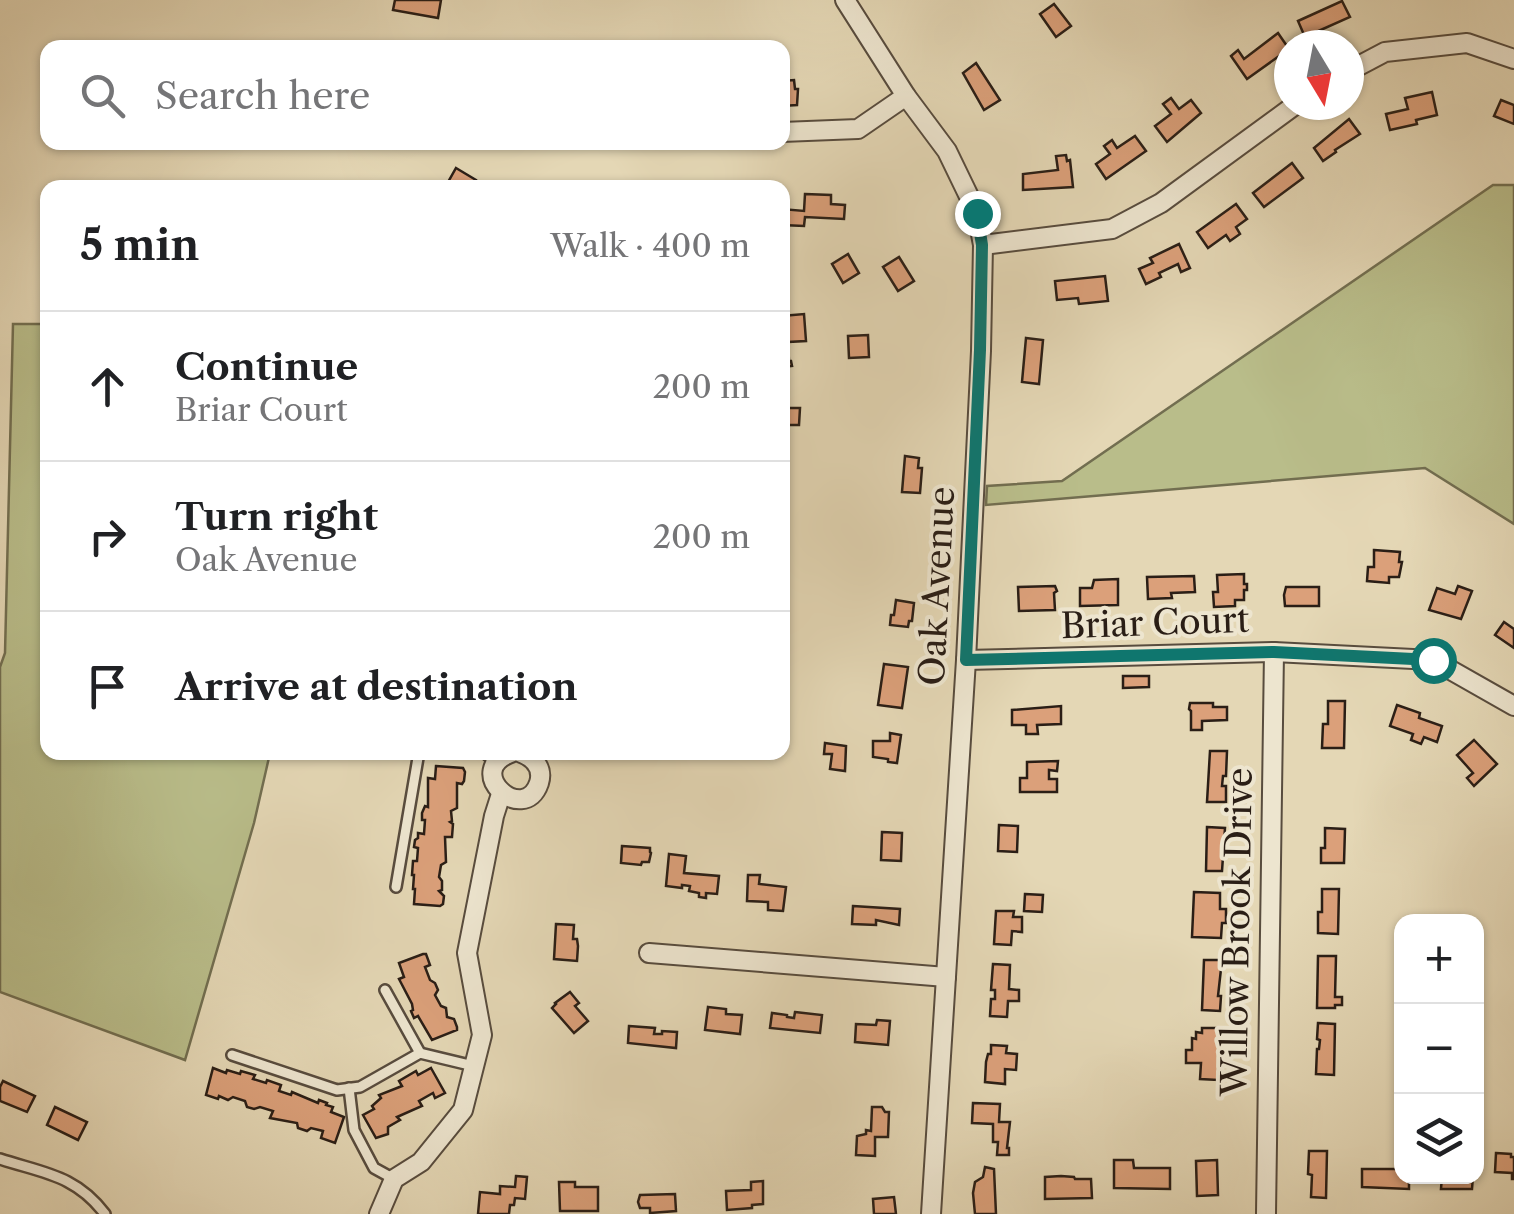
<!DOCTYPE html>
<meta charset="utf-8">
<style>
body{margin:0;font-family:"Libre Caslon Text",serif;background:#f2f2f2;color:#202124}
.controls{position:absolute;right:30px;bottom:30px;display:grid;overflow:hidden;border-radius:20px;box-shadow:0 2px 8px #0004}
.controls button{width:90px;height:90px;display:grid;place-items:center;padding:0;border:0;border-bottom:2px solid #e0e0e0;background:#fff;color:#202124;font:50px sans-serif}
.compass{position:absolute;left:1274px;top:30px;width:90px;height:90px;border-radius:50%;background:#fff;box-shadow:0 2px 8px #0004;rotate:170deg}
.stop{position:absolute;width:30px;height:30px;margin:-22px;border:8px solid #0f766e;border-radius:50%;background:#fff}
.stop.end{background:#0f766e;border-color:#fff;box-shadow:0 2px 10px #0008}
.list{margin:0;padding:0;list-style:none}
h2{display:flex;justify-content:space-between;align-items:center;height:130px;margin:0;padding:0 40px;font-size:42px}
h2 small{font-size:32px;font-weight:400;color:#757577}
.list li{display:grid;grid-template-columns:65px 1fr auto;gap:30px;align-items:center;box-sizing:border-box;height:150px;padding:0 40px;border-top:2px solid #e0e0e0}
.list b{display:block;font-size:38px;white-space:nowrap}
.list p{margin:0;font-size:32px;white-space:nowrap;color:#757577}
.list em{font-size:32px;font-style:normal;color:#757577}
.icon{flex:none;width:55px;height:55px;fill:none;stroke:currentColor;stroke-width:2;stroke-linecap:round;stroke-linejoin:round}
.map{position:relative;flex:none;width:1514px;height:1214px;overflow:hidden}
.search{position:absolute;background:#fff;box-shadow:0 2px 8px #0004;left:40px;top:40px;width:750px;height:110px;display:flex;align-items:center;gap:25px;box-sizing:border-box;padding:0 35px;border-radius:20px;color:#757577;font-size:38px}
.panel{position:absolute;background:#fff;box-shadow:0 2px 8px #0004;left:40px;top:180px;width:750px;height:580px;border-radius:20px}
.map>svg:first-child{display:block}
</style>
<div class="map">
<svg width="1514" height="1214" viewBox="0 0 1514 1214">
<rect width="100%" height="100%" fill="#e4d7b5"/>
<filter id="stains"><feTurbulence type="fractalNoise" baseFrequency=".002" numOctaves="4"/><feColorMatrix values="0 0 0 0 .2 0 0 0 0 .09 0 0 0 0 .02 0 0 0 .5 -.17"/></filter>
<radialGradient id="worn" r=".72"><stop offset=".6" stop-color="#630" stop-opacity="0"/><stop offset="1" stop-color="#630" stop-opacity=".3"/></radialGradient>
<g fill="#b9bd8a" stroke="#726e50" stroke-width="2.5">
<polygon points="1493,185 1514,185 1514,524 1425,468 986,505 987,486 1062,481"/>
<polygon points="13,324 47,324 48,752 270,753 254,823 185,1060 0,992 0,667 5,653"/>
</g>
<g fill="#dba07a" stroke="#2a1e16" stroke-width="2.5">
<polygon points="395,0 441,0 438,18 393,10"/>
<polygon points="1342,1 1350,17 1305,37 1298,21"/>
<polygon points="1054,4 1071,26 1056,37 1040,14"/>
<polygon points="1278,33 1289,49 1247,79 1231,56 1238,50 1244,59"/>
<polygon points="976,63 1000,100 984,110 963,73"/>
<polygon points="794,80 795,89 798,89 797,105 782,106 782,81"/>
<polygon points="1432,92 1437,115 1416,120 1417,124 1390,130 1386,114 1408,109 1405,98"/>
<polygon points="1171,98 1179,109 1191,100 1201,113 1167,142 1155,126 1171,114 1163,104"/>
<polygon points="1501,100 1514,105 1514,124 1494,116"/>
<polygon points="1349,119 1360,134 1335,150 1336,152 1323,161 1314,148"/>
<polygon points="1135,136 1146,151 1106,179 1096,164 1110,154 1104,146 1112,140 1117,148"/>
<polygon points="1066,155 1067,161 1070,160 1073,187 1023,190 1023,174 1058,170 1056,156"/>
<polygon points="1292,163 1303,178 1264,207 1253,193"/>
<polygon points="456,168 476,180 475,183 483,188 452,188 447,184"/>
<polygon points="805,194 831,195 831,204 845,205 844,219 805,217 804,226 782,225 782,209 804,211"/>
<polygon points="1236,204 1247,219 1236,227 1240,234 1230,241 1226,235 1208,248 1197,232"/>
<polygon points="1179,244 1190,268 1181,272 1178,264 1159,273 1161,277 1146,284 1139,269 1153,263 1150,258"/>
<polygon points="848,254 859,273 843,283 832,264"/>
<polygon points="899,257 914,281 898,291 883,267"/>
<polygon points="1105,276 1108,301 1079,304 1078,298 1057,300 1055,281"/>
<polygon points="804,314 806,341 788,342 789,361 791,361 792,366 782,367 782,342 787,342 786,330 782,330 782,316"/>
<polygon points="868,335 869,357 849,358 848,336"/>
<polygon points="1026,338 1043,340 1039,384 1022,382"/>
<polygon points="782,408 800,408 799,425 782,425"/>
<polygon points="905,456 919,458 918,468 922,468 920,493 902,492"/>
<polygon points="1374,550 1400,552 1399,562 1402,562 1399,577 1389,577 1389,583 1367,581 1368,567 1374,567"/>
<polygon points="1244,574 1244,584 1247,584 1247,590 1244,590 1244,600 1235,600 1235,606 1214,607 1213,592 1218,592 1217,575"/>
<polygon points="1194,576 1195,592 1171,593 1172,598 1148,599 1147,577"/>
<polygon points="1118,579 1118,605 1080,606 1080,588 1092,588 1094,580"/>
<polygon points="1055,586 1057,591 1054,593 1055,610 1019,611 1018,587"/>
<polygon points="1458,586 1472,591 1461,619 1429,610 1437,588 1455,594"/>
<polygon points="1286,587 1319,587 1319,606 1285,606 1284,595"/>
<polygon points="896,600 914,603 912,621 909,621 908,627 890,625 891,615 894,615"/>
<polygon points="1504,622 1514,629 1514,648 1495,635"/>
<polygon points="884,664 908,667 902,708 878,705"/>
<polygon points="1123,676 1149,676 1149,687 1123,688"/>
<polygon points="1328,701 1345,701 1344,748 1322,748 1323,724 1328,724"/>
<polygon points="1190,703 1213,703 1213,707 1227,707 1227,720 1202,721 1202,730 1191,730 1191,711 1189,709"/>
<polygon points="1397,705 1420,713 1419,718 1442,726 1437,742 1424,737 1421,744 1411,740 1413,734 1390,726"/>
<polygon points="1061,706 1061,724 1037,725 1038,734 1026,734 1026,725 1012,725 1012,710"/>
<polygon points="890,733 901,735 897,763 888,762 888,759 873,757 873,741 890,741"/>
<polygon points="1474,740 1497,764 1474,786 1467,778 1473,773 1457,755"/>
<polygon points="825,743 846,746 845,771 830,769 832,754 824,754"/>
<polygon points="1210,751 1227,751 1226,776 1223,776 1222,786 1226,786 1226,802 1207,802"/>
<polygon points="1058,761 1057,771 1049,770 1049,779 1057,779 1057,792 1020,792 1020,778 1027,778 1027,762"/>
<polygon points="436,766 463,768 465,772 464,781 462,784 457,783 457,808 451,811 452,821 450,822 453,824 452,837 445,837 446,862 441,865 439,877 442,881 442,890 439,891 444,896 443,904 440,906 414,904 415,889 413,889 414,875 412,875 413,861 417,861 418,848 414,847 415,840 418,838 418,833 424,834 425,820 422,820 422,813 425,806 428,807 428,778 435,779"/>
<polygon points="999,825 1018,826 1017,852 998,851"/>
<polygon points="1207,827 1225,828 1222,871 1206,871"/>
<polygon points="1325,828 1345,829 1344,863 1321,863 1321,848 1325,848"/>
<polygon points="882,832 902,833 901,861 881,860"/>
<polygon points="622,846 650,848 650,852 651,853 649,862 642,862 641,865 621,863"/>
<polygon points="669,854 686,856 684,873 719,876 717,894 706,893 706,898 699,897 699,893 689,891 690,886 682,885 682,888 666,886"/>
<polygon points="748,875 760,875 759,884 786,887 783,911 768,910 768,902 747,901"/>
<polygon points="1322,889 1339,889 1338,934 1318,933 1318,912 1322,912"/>
<polygon points="1194,892 1220,893 1220,909 1226,909 1226,923 1222,923 1221,938 1192,937"/>
<polygon points="1025,894 1043,895 1042,912 1024,911"/>
<polygon points="853,906 900,909 899,925 876,920 876,925 852,924"/>
<polygon points="996,911 1014,911 1013,917 1022,917 1022,932 1012,931 1011,945 994,944"/>
<polygon points="556,924 574,925 573,939 577,939 578,946 577,961 554,959"/>
<polygon points="423,954 426,954 430,965 425,967 430,980 435,983 438,990 435,995 441,1006 446,1008 447,1017 454,1019 457,1027 457,1030 432,1040 418,1016 414,1018 411,1011 413,1010 412,1004 399,979 404,977 399,963"/>
<polygon points="1318,956 1336,956 1335,997 1342,997 1342,1005 1335,1005 1335,1008 1317,1008"/>
<polygon points="1204,960 1222,960 1218,996 1221,996 1220,1011 1202,1010"/>
<polygon points="993,964 1010,965 1009,989 1019,990 1019,1001 1008,1001 1007,1017 990,1016 991,999 995,999 995,990 991,990"/>
<polygon points="570,992 579,1003 575,1006 588,1021 574,1033 552,1008 556,1004 555,1003"/>
<polygon points="708,1007 726,1009 726,1014 742,1015 740,1034 705,1030"/>
<polygon points="795,1012 822,1015 820,1033 770,1028 772,1013 787,1015 787,1017 794,1018"/>
<polygon points="877,1020 890,1021 888,1045 855,1042 856,1024 876,1025"/>
<polygon points="1318,1023 1335,1024 1334,1075 1316,1074 1317,1049 1319,1049 1320,1040 1317,1039"/>
<polygon points="629,1026 655,1028 654,1034 662,1034 662,1031 677,1032 676,1048 628,1043"/>
<polygon points="1202,1028 1220,1028 1218,1080 1200,1079 1201,1063 1186,1063 1186,1050 1192,1050 1192,1038 1196,1039 1196,1032 1202,1033"/>
<polygon points="991,1045 1007,1046 1006,1053 1017,1054 1016,1070 1005,1069 1005,1084 985,1082 986,1062 988,1054 991,1054"/>
<polygon points="213,1068 226,1073 227,1070 240,1074 241,1071 255,1075 253,1079 266,1083 267,1080 281,1085 279,1091 291,1095 292,1092 318,1103 319,1100 327,1103 326,1105 333,1107 331,1112 344,1117 335,1143 321,1138 323,1131 311,1128 307,1131 298,1128 297,1123 270,1118 273,1111 260,1107 254,1109 247,1107 245,1101 233,1097 228,1100 219,1096 218,1099 206,1095"/>
<polygon points="431,1068 445,1093 435,1098 433,1093 419,1101 422,1106 397,1117 400,1120 388,1127 388,1134 376,1138 363,1115 374,1109 372,1106 381,1098 379,1095 402,1086 399,1081 416,1071 418,1075"/>
<polygon points="3,1081 35,1096 27,1112 0,1101 0,1087"/>
<polygon points="973,1103 1000,1104 999,1122 1010,1122 1007,1148 1009,1148 1009,1155 997,1155 998,1142 993,1142 993,1124 972,1123"/>
<polygon points="55,1107 87,1122 78,1140 47,1125"/>
<polygon points="872,1107 882,1107 885,1112 889,1112 888,1137 875,1137 875,1156 856,1155 857,1136 866,1134 866,1130 871,1131"/>
<polygon points="1309,1151 1327,1151 1326,1198 1311,1197 1312,1175 1308,1174"/>
<polygon points="1496,1153 1511,1154 1511,1157 1514,1157 1514,1179 1512,1179 1512,1173 1495,1172"/>
<polygon points="1114,1160 1133,1160 1134,1168 1170,1168 1170,1189 1114,1188"/>
<polygon points="1217,1160 1218,1195 1197,1196 1196,1161"/>
<polygon points="985,1167 994,1169 996,1214 975,1214 973,1193 975,1182 983,1177"/>
<polygon points="1362,1169 1402,1169 1402,1176 1409,1176 1409,1189 1362,1187"/>
<polygon points="516,1176 527,1177 525,1199 515,1198 514,1205 510,1205 509,1214 478,1214 480,1192 500,1194 500,1186 515,1187"/>
<polygon points="1061,1176 1074,1177 1075,1179 1091,1179 1092,1198 1045,1199 1045,1177"/>
<polygon points="1442,1176 1473,1176 1472,1189 1441,1189"/>
<polygon points="763,1181 763,1204 752,1205 752,1208 727,1210 726,1191 751,1190 751,1182"/>
<polygon points="559,1182 575,1182 575,1187 598,1187 598,1211 560,1211"/>
<polygon points="675,1194 676,1211 650,1213 650,1208 640,1208 638,1202 640,1195"/>
<polygon points="894,1197 896,1214 874,1214 873,1199"/>
</g>
<g fill="none" stroke-linecap="round" stroke-linejoin="round">
<defs>
<g id="service">
<polyline points="475,752 485,753 496,763"/>
<polyline points="396,887 419,752"/>
<polyline points="385,990 420,1053"/>
<polyline points="232,1055 337,1090 360,1087 420,1053 474,1066"/>
<polyline points="349,1088 354,1130 374,1168 394,1179"/>
<path d="M 0,1159 C 43,1173 76,1175 105,1214"/>
</g>
<g id="minor">
<polyline points="845,0 906,96 947,151 977,213 983,245 981,351 966,660 931,1214"/>
<polyline points="1349,71 1385,52 1467,43 1514,59"/>
<polyline points="782,132 858,129 906,96"/>
<polyline points="983,245 1112,229 1161,203 1295,105"/>
<polyline points="966,660 1274,652 1433,660 1514,706"/>
<path d="M 513,752 C 460,770 524,827 539,783 C 544,767 533,757 519,752"/>
<polyline points="649,953 946,977"/>
<polyline points="379,1214 394,1179 421,1162 463,1110 482,1035 467,953 494,816 501,794"/>
<polyline points="1266,1214 1274,652"/>
</g>
</defs>
<use href="#service" stroke="#584c3e" stroke-width="14"/>
<use href="#minor" stroke="#584c3e" stroke-width="22"/>
<use href="#service" stroke="#ede5cf" stroke-width="9"/>
<use href="#minor" stroke="#ede5cf" stroke-width="18"/>
</g>
<g fill="none" stroke-linecap="round" stroke-linejoin="round">
<polyline stroke="#0f766e" stroke-width="12" points="977,213 982,245 980,350 966,660 1274,652 1433,660"/>
</g>
<g text-anchor="middle" stroke-width="8" stroke-linejoin="round" paint-order="stroke">
<g font-size="35" fill="#2a1e16" stroke="#ede5cf">
<text transform="translate(937 586) rotate(-87)" y="12">Oak Avenue</text>
<text transform="translate(1155 623) rotate(-2)" y="12">Briar Court</text>
<text transform="translate(1237 932) rotate(-89)" y="12">Willow Brook Drive</text>
</g>
</g>
<rect width="100%" height="100%" filter="url(#stains)"/>
<rect width="100%" height="100%" fill="url(#worn)"/>
</svg>
<div class="controls">
<button>+</button>
<button>−</button>
<button><svg class="icon" aria-label="layers" viewBox="0 0 24 24"><path d="M12 4l9 5-9 5-9-5zM3 14l9 5 9-5"/></svg></button>
</div>
<svg class="compass" viewBox="-18 -18 36 36"><path d="M0-13l5 13h-10z" fill="#e53935"/><path d="M0 13l5-13h-10z" fill="#757577"/></svg>
<div class="stop" style="left:1433px;top:660px"></div>
<div class="stop end" style="left:977px;top:213px"></div>
<div class="search"><svg class="icon" aria-label="search" viewBox="0 0 24 24"><circle cx="10" cy="10" r="6"/><path d="M15 15l6 6"/></svg>Search here</div>
<section class="panel">
<h2>5 min<small>Walk · 400 m</small></h2>
<ul class="list">
<li><svg class="icon" aria-label="ahead" viewBox="0 0 24 24"><path d="M12 20V5M6 11l6-6 6 6"/></svg><div><b>Continue</b><p>Briar Court</p></div><em>200 m</em></li>
<li><svg class="icon" aria-label="right" viewBox="0 0 24 24"><path d="M7 20v-9h11M14 6l5 5-5 5"/></svg><div><b>Turn right</b><p>Oak Avenue</p></div><em>200 m</em></li>
<li><svg class="icon" aria-label="arrive" viewBox="0 0 24 24"><path d="M6 21V4h12l-3 4 3 4H6"/></svg><div><b>Arrive at destination</b></div></li>
</ul>
</section>
</div>
